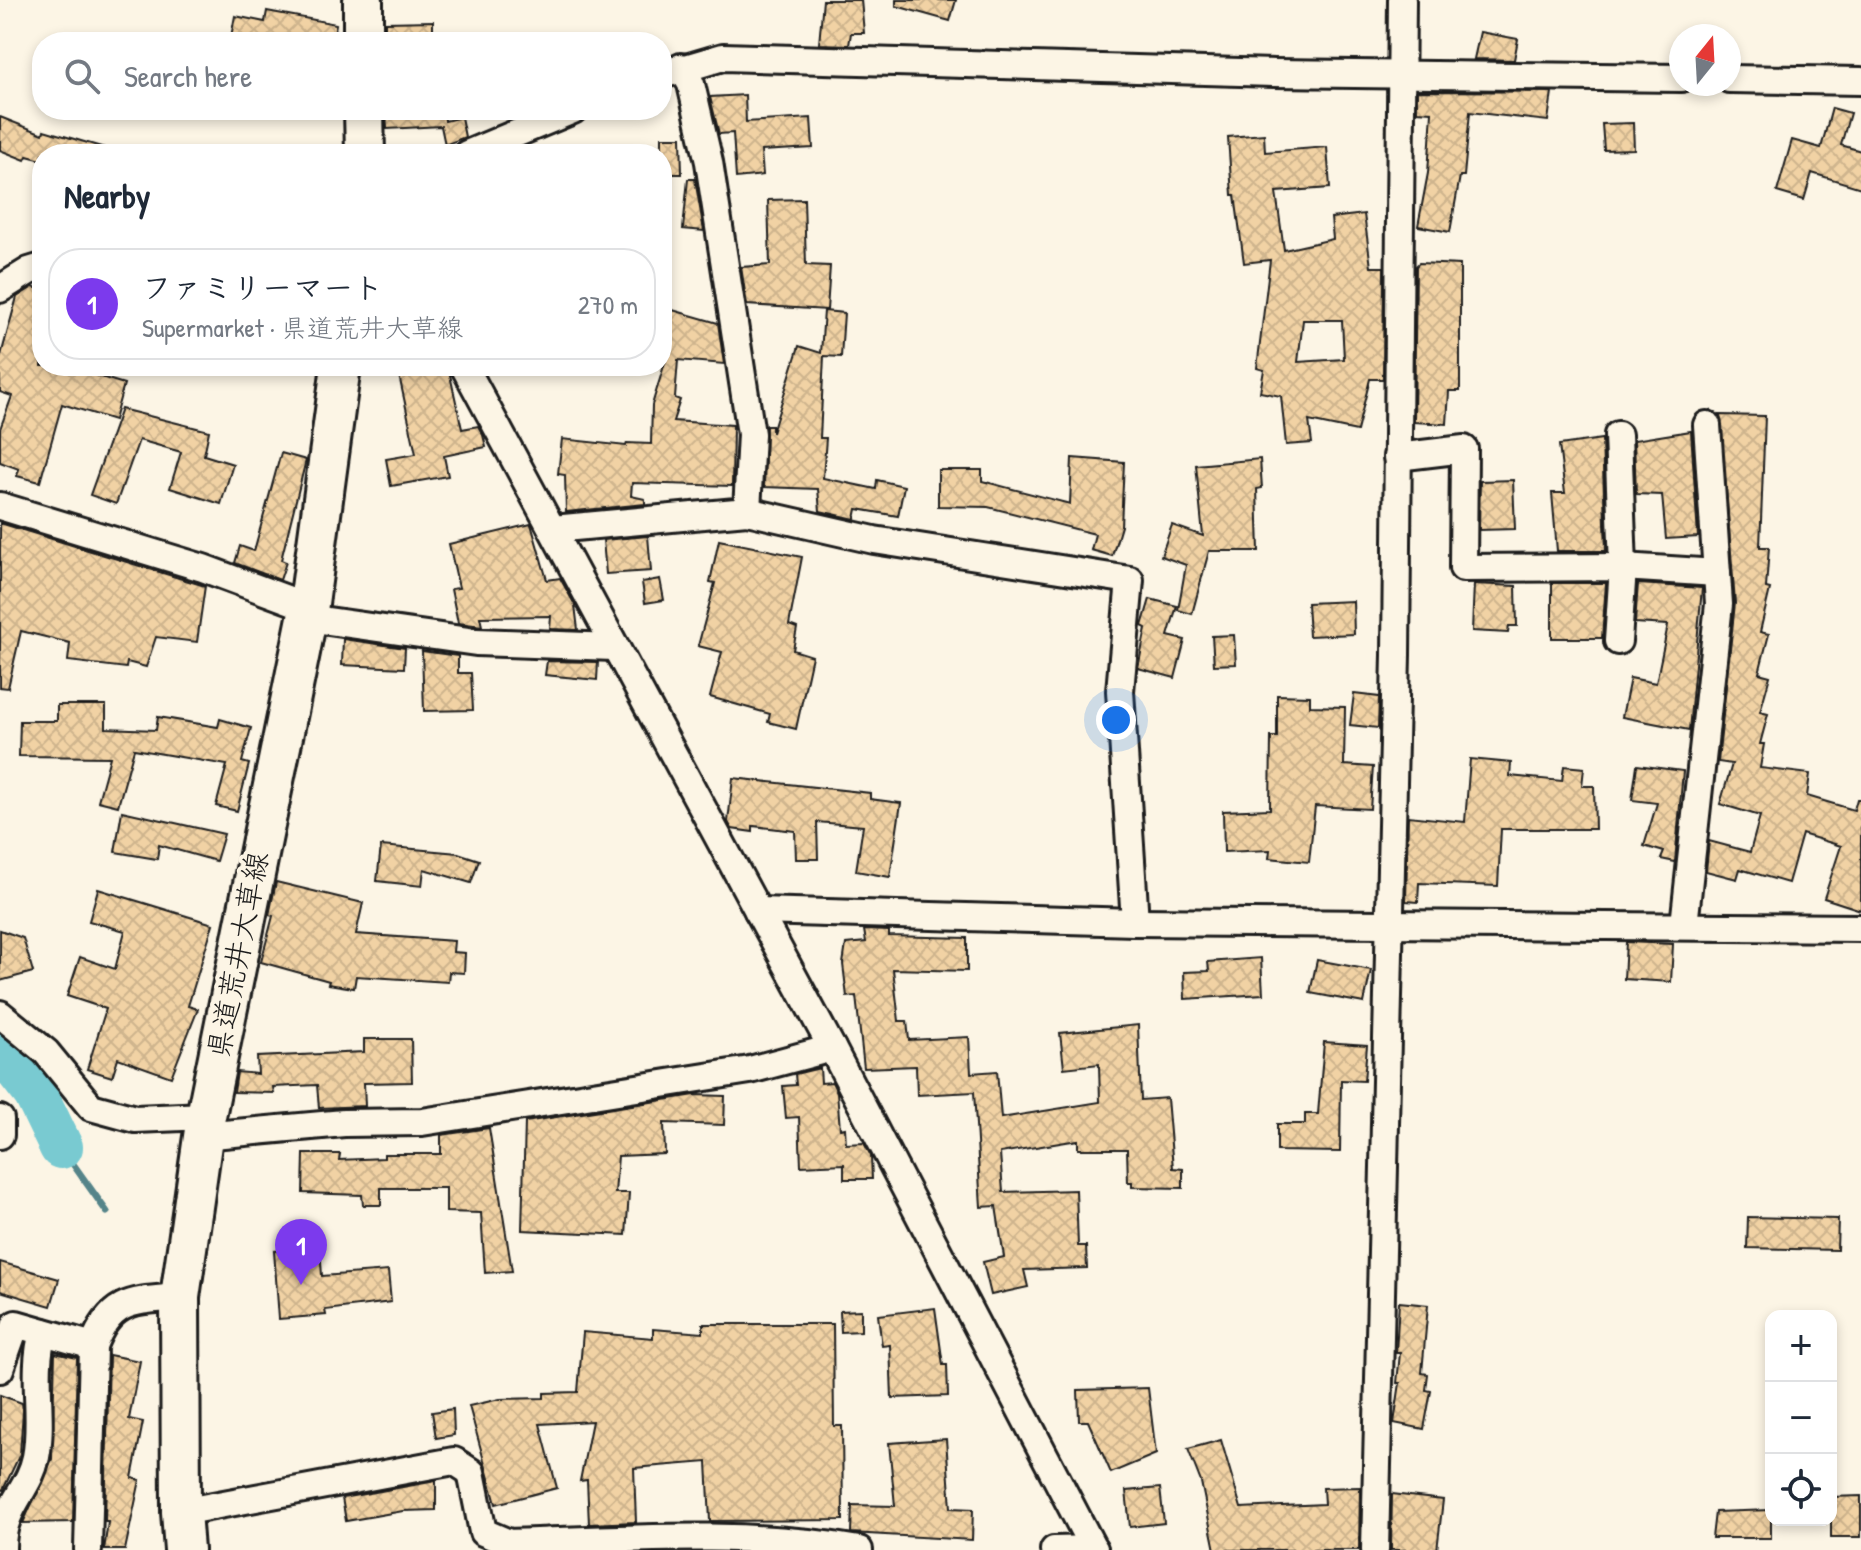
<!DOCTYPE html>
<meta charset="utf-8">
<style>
body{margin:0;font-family:"Patrick Hand","Klee One",sans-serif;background:#f2f2f3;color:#1f2937}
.controls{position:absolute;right:24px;bottom:24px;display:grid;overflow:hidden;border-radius:16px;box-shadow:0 4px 12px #0003}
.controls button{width:72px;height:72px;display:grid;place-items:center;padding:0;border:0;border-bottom:2px solid #e0e1e3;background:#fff;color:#1f2937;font:40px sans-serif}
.compass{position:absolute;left:1669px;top:24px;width:72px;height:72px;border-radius:50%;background:#fff;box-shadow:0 4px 12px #0003;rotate:18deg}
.you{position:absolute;left:1116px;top:720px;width:28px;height:28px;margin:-20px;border:6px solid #fff;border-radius:50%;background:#1a73e8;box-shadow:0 0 0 12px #1a73e833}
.badge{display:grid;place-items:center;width:52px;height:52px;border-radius:50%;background:#7c3aed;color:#fff;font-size:26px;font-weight:700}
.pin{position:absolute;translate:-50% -66px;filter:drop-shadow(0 2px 4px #0008)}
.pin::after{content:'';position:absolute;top:42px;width:28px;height:24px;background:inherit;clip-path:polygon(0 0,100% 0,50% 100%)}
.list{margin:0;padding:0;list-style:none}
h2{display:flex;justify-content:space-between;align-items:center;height:104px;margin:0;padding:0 32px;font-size:34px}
h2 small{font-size:26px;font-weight:400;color:#747a83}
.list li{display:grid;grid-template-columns:52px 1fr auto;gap:24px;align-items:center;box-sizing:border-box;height:112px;margin:0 16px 16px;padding:0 16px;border:2px solid #e0e1e3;border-radius:32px}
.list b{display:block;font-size:30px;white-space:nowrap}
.list p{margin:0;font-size:26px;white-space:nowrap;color:#747a83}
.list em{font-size:26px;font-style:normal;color:#747a83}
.icon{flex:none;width:44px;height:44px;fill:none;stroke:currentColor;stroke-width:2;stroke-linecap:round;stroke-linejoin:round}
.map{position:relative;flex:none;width:1861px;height:1550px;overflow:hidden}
.search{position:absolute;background:#fff;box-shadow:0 4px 12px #0003;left:32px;top:32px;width:640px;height:88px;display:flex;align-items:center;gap:20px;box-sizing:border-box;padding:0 28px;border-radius:32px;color:#747a83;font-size:30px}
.panel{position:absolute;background:#fff;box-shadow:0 4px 12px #0003;left:32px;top:144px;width:640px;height:232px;border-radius:32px}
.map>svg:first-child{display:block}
</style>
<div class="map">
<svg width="1861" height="1550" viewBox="0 0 1861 1550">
<defs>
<pattern id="building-cross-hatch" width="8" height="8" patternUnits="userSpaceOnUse" patternTransform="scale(2)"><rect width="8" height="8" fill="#f1d2a4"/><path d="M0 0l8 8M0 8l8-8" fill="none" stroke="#ceb48d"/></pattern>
</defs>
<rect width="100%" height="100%" fill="#fcf5e5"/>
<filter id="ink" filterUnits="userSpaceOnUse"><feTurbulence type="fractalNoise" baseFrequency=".0125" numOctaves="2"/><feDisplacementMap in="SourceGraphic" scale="16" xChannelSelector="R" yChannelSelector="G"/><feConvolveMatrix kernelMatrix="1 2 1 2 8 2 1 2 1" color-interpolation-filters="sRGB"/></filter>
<g filter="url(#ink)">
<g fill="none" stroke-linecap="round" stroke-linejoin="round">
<polyline stroke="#548489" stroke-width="7" points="61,1147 107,1212"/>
<polyline stroke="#79cad1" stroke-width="44" points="0,1048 35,1093 61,1147"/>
</g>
<g fill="url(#building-cross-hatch)" stroke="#1c1c1c" stroke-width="2" fill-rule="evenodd">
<polygon points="823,0 861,0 864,33 851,33 849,45 819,44"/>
<polygon points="896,0 956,0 950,21 896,6"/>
<polygon points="267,11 336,24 333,42 230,42 235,16 265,22"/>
<polygon points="433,21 433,42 385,42 385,22"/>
<polygon points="1480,32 1518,39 1514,60 1474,59"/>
<polygon points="1417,91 1552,92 1548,121 1470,112 1464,176 1460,176 1450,232 1418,226 1428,173 1432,112 1417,111"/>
<polygon points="745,95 746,122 811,118 813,148 761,151 763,175 736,178 733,133 719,134 710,97"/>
<polygon points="1832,108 1850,113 1841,145 1861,151 1861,188 1812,173 1804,200 1777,192 1792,140 1821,148"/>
<polygon points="386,110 444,110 445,121 461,117 465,137 445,145 441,126 387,129"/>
<polygon points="0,117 43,134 44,130 108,149 107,154 42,154 42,160 27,156 25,160 0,150"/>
<polygon points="1633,123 1634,149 1604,150 1602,124"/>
<path d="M 1264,134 L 1265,152 L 1327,147 L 1330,188 L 1276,192 L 1284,250 L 1333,239 L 1331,218 L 1364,214 L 1371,267 L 1384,267 L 1383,379 L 1370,379 L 1357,431 L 1309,421 L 1312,443 L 1286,445 L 1281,396 L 1260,392 L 1264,370 L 1257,368 L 1270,260 L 1244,263 L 1235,195 L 1232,195 L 1228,137 ZM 1303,320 L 1342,320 L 1344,359 L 1298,362 Z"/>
<polygon points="662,137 681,137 682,174 662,174"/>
<polygon points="688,179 695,179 704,231 683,229"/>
<polygon points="804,199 806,265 830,266 827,310 747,305 741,267 770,265 768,200"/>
<polygon points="1419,263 1460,265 1460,391 1449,391 1447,424 1414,422 1416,266"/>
<polygon points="33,287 42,290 42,366 65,366 124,384 114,420 62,404 40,482 17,476 19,469 0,462 0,429 12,396 0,392 0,359 17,297"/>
<polygon points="662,307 718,323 724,364 678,360 675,398 680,400 673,421 733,425 732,486 632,483 631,496 645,499 645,504 566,512 565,475 558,474 562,439 626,446 627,443 651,444 652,405 666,359 662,359"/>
<polygon points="824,311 844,313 841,357 824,356 820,438 826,438 823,478 876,489 877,480 904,486 898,516 857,509 855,519 820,511 818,489 764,487 766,426 772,426 772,433 799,346 821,353"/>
<polygon points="397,366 448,366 462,429 478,426 483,435 486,447 444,456 448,476 391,486 386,459 416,454"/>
<polygon points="121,409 209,431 204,455 233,464 221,504 170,488 181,452 139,440 116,504 90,495"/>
<polygon points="1720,415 1765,416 1760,547 1769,547 1766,588 1770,589 1760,632 1769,634 1759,673 1770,676 1760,712 1768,714 1760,744 1764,744 1760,768 1810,774 1807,796 1854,810 1857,799 1861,799 1861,910 1824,898 1841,846 1802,834 1788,883 1740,869 1737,879 1706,871 1709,841 1750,852 1760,816 1720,804 1732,764 1718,762 1735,603"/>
<polygon points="1691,431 1698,537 1666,539 1662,495 1636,494 1634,440"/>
<polygon points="1602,439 1606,551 1557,551 1552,493 1565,493 1559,445"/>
<polygon points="281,453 306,460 281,560 286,562 280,580 235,563 240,546 254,551"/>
<polygon points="1072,458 1124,462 1121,526 1112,556 1091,550 1095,534 988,507 938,506 938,470 982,470 982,481 1070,504"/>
<polygon points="1260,459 1262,488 1257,489 1259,551 1209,551 1192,614 1178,610 1186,565 1161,556 1172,525 1203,536 1196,465"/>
<polygon points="1513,480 1515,529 1479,530 1480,481"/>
<polygon points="0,523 205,586 197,642 156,637 146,667 127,662 126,668 68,661 70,643 21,631 8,688 0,687"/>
<polygon points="531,524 547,580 560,578 575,605 578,630 550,629 551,616 480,617 482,626 458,623 451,589 459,588 449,544"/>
<polygon points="648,536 651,571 606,574 603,540"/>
<polygon points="719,540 802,557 789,625 797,628 793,650 812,656 796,729 768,722 770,714 710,697 722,652 698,646 715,583 710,582"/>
<polygon points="660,579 664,600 645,603 642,582"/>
<polygon points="1552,583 1606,583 1602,638 1552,638"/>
<polygon points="1474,584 1516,586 1517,626 1509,626 1508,633 1472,631"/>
<polygon points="1638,584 1702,588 1689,730 1622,717 1630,678 1656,683 1668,625 1635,623"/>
<polygon points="1150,599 1177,606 1168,636 1185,640 1175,678 1138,668 1146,628 1142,626"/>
<polygon points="1353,601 1354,634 1309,636 1307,603"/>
<polygon points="1234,635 1236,664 1214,665 1212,636"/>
<polygon points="343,639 405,648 404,668 342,665"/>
<polygon points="422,651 458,656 458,673 471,673 473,710 424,711"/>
<polygon points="547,661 598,662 597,680 545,675"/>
<polygon points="1354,694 1379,697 1378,728 1350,725"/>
<polygon points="1277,695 1310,696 1310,706 1345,707 1344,765 1373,767 1370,809 1315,806 1309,862 1269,858 1270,850 1224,852 1223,811 1270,809 1271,737 1277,737"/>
<polygon points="57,705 106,705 106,728 156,730 158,717 218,727 220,719 251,728 242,762 249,764 237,811 216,806 227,765 134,749 118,806 98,801 110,757 19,756 20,721 57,721"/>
<polygon points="1470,759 1511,763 1510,776 1562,781 1564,766 1584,768 1582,786 1594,786 1595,829 1501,829 1498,886 1419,883 1418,902 1406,901 1408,816 1465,822"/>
<polygon points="1637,765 1683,771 1675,862 1661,859 1664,852 1644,846 1657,803 1632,800"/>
<polygon points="733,778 870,793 870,799 901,803 890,877 856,871 863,826 817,822 818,859 796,859 795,831 753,826 753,832 732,829 728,822"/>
<polygon points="122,811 224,834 216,861 159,845 157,859 115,852"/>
<polygon points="381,846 458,853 479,860 471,883 424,869 422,886 377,881"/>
<polygon points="276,882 363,903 356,934 454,941 453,952 465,953 464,973 449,972 448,982 356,976 354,988 328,984 329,981 261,962 273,916 269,915"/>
<polygon points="98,889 213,924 188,1006 198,1009 171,1077 118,1058 112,1077 87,1069 106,1009 67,996 80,957 115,969 125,931 89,921"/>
<polygon points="0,930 23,938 33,972 0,981"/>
<polygon points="864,930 889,931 889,936 967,938 967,971 893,969 899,1021 907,1021 909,1040 969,1037 971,1073 997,1071 1001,1118 1100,1102 1099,1064 1064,1068 1060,1033 1138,1025 1141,1100 1167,1098 1173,1168 1183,1169 1183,1188 1132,1187 1132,1182 1128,1182 1127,1149 1078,1149 1078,1140 1000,1153 1003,1192 1076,1190 1078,1246 1086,1246 1087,1268 1024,1270 1028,1287 991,1295 983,1262 1004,1257 996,1206 981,1207 974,1092 917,1095 916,1066 864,1068 856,996 847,997 843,964 846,944 866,942"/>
<polygon points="1626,942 1673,944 1671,982 1624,979"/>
<polygon points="1261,958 1263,994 1185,999 1184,972 1209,971 1208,962"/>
<polygon points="1317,960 1371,970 1364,1003 1310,993"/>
<polygon points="364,1039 411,1039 412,1082 364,1083 365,1106 319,1108 317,1085 273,1087 274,1093 234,1092 237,1072 258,1074 257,1057 364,1052"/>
<polygon points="1324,1042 1367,1045 1364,1081 1341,1080 1340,1152 1277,1151 1277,1124 1305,1124 1305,1114 1318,1114"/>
<polygon points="820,1068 821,1083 832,1082 837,1092 840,1129 845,1128 846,1144 864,1143 871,1156 872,1179 844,1179 844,1164 801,1166 799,1117 786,1118 783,1086 796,1085 795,1074"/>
<polygon points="695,1095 725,1096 724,1125 664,1123 665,1154 618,1156 615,1193 629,1193 626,1235 522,1230 525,1122"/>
<polygon points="489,1128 512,1271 485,1273 481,1213 446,1212 446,1188 381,1188 381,1205 363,1205 362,1195 303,1193 304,1154 340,1154 339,1160 384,1158 384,1154 441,1154 441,1135"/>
<polygon points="1748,1217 1838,1219 1837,1250 1747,1248"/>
<polygon points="320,1247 322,1276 388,1271 391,1302 325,1310 326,1315 279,1319 274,1251"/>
<polygon points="0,1262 59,1279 51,1306 0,1291"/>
<polygon points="1399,1302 1428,1305 1422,1373 1428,1374 1426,1390 1431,1391 1424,1429 1394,1423 1400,1383 1397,1383 1400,1353 1396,1353"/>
<polygon points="935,1308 943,1365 947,1365 948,1396 892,1398 890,1345 882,1346 878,1315"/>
<polygon points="861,1310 861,1331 841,1332 840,1311"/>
<polygon points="703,1324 833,1324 834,1426 842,1426 843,1520 710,1521 707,1462 634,1468 636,1522 589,1524 587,1480 580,1481 592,1421 540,1424 557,1488 496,1504 469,1406 500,1399 544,1398 544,1393 578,1392 583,1332 653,1338 653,1329 703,1333"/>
<polygon points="55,1353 77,1358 73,1522 23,1523 52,1459"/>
<polygon points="109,1355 140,1361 129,1419 143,1422 132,1478 140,1480 125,1550 104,1550 108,1522 105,1522"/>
<polygon points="1148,1388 1156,1454 1111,1473 1088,1421 1079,1421 1078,1390"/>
<polygon points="0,1395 22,1403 23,1411 20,1454 3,1490 0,1489"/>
<polygon points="453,1409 454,1435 436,1438 432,1412"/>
<polygon points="946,1439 951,1508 973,1509 972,1540 851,1533 852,1505 895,1506 889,1443"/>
<polygon points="1221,1440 1241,1508 1324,1504 1323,1488 1360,1487 1359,1550 1215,1550 1201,1482 1188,1449"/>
<polygon points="436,1481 436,1510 403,1511 346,1521 342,1498"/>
<polygon points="1160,1488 1164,1523 1130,1527 1126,1491"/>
<polygon points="1392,1494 1443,1500 1437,1550 1391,1550"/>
<polygon points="1861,1496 1861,1537 1831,1537 1831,1497"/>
<polygon points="1771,1510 1771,1538 1712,1538 1715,1512"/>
</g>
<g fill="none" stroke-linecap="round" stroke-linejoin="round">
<defs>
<g id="minor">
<polyline points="662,75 723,57 1274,73 1681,78"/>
<polyline points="1729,79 1861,81"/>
<polyline points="467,154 573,110"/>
<polyline points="0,289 29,271 42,267"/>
<polyline points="464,366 832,1048 1094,1550"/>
<polyline points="1618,435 1623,567 1618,641"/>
<polyline points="1397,457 1464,449 1463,568 1623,567 1717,573"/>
<polyline points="0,506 203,568 308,607"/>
<polyline points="747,511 874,540 1130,580 1120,691 1135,922"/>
<polyline points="553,529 747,511 751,434 709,162 691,84 681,67"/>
<polyline points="307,618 476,642 614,647"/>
<polyline points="758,911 1135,922 1861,928"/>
<polyline points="1684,925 1719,604 1707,425"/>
<polyline points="0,1014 46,1052 91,1107 135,1119 206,1116"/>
<polyline points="0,1119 0,1135"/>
<polyline points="202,1136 344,1123 422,1122 750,1070 832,1048"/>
<polyline points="0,1369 16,1324 93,1346"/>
<path d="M 181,1512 L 454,1461 L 471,1472 L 483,1532 L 509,1543 C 625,1539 745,1530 859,1550"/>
<path d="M 2,1550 C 1,1507 29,1492 36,1457 C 44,1416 31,1374 43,1332"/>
<path d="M 88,1550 L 93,1346 C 111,1298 134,1301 180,1297"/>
<polyline points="1054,1550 1094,1549"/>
<polyline points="1375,1550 1396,655 1402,0"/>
</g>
<g id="secondary">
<polyline points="363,0 363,42"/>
<polyline points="364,110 365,154"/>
<polyline points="184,1550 181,1512 180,1297 206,1116 307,618 341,366"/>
</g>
</defs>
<use href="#minor" stroke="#1c1c1c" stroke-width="32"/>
<use href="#secondary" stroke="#1c1c1c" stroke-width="44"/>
<use href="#minor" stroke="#fcf5e5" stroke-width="26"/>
<use href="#secondary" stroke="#fcf5e5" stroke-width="38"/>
</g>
</g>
<g text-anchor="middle" stroke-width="8" stroke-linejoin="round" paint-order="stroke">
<g font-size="30" fill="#1c1c1c" stroke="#fcf5e5">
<text transform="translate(238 955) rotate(-79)" y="10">県道荒井大草線</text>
</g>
</g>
</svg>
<div class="controls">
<button>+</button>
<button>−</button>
<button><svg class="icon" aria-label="locate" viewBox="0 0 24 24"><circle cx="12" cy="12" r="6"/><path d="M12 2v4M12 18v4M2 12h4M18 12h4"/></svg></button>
</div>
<svg class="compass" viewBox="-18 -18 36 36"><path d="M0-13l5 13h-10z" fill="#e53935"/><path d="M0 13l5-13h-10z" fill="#747a83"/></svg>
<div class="you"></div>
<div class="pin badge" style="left:301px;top:1285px">1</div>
<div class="search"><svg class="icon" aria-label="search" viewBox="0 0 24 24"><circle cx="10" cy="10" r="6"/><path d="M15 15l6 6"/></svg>Search here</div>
<section class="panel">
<h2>Nearby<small></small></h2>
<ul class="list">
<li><span class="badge">1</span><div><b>ファミリーマート</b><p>Supermarket · 県道荒井大草線</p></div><em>270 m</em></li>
</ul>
</section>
</div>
